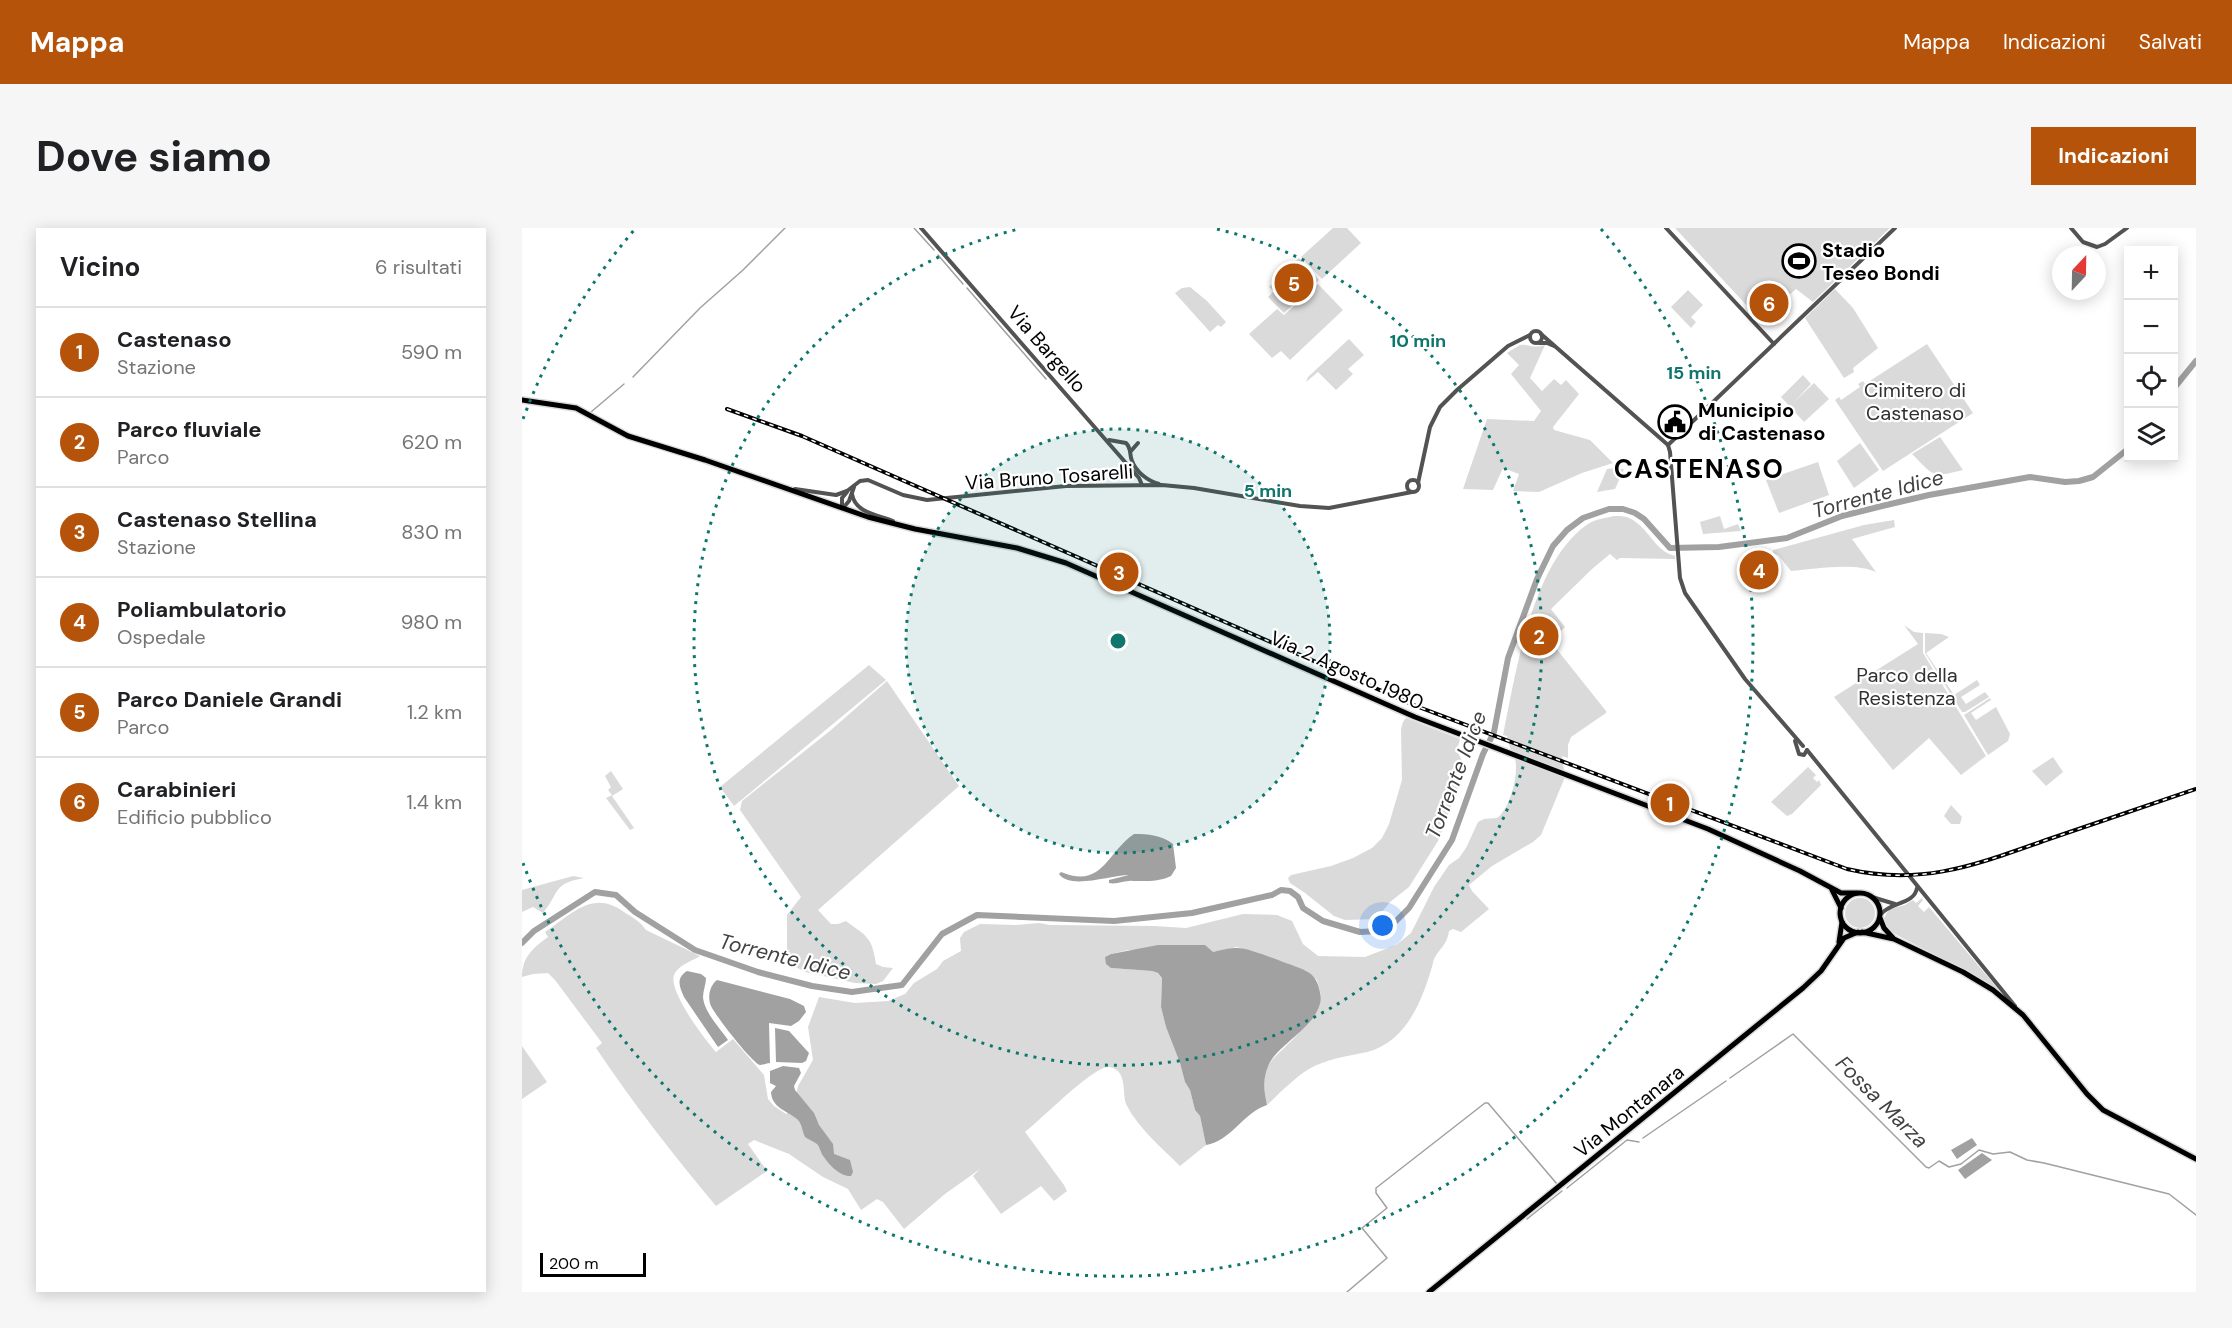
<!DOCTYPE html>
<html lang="it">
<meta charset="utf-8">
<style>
body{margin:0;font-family:"DM Sans",sans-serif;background:#f6f6f6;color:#202124}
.controls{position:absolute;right:18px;top:18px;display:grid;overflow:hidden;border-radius:0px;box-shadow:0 3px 15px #0003}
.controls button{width:54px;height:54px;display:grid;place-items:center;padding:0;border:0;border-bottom:2px solid #e0e0e0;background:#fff;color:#202124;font:30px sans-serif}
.compass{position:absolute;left:1530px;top:18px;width:54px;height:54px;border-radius:50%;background:#fff;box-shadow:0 3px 15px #0003;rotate:22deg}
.scale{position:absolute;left:18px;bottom:15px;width:106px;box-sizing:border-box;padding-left:6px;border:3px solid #000;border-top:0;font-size:16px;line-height:21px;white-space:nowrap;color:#000;-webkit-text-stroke:4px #fff;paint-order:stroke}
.you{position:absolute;left:861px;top:698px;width:21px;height:21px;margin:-15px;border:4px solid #fff;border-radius:50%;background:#1a73e8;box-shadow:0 0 0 9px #1a73e833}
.badge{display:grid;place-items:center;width:39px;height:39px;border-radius:50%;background:#b45309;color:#fff;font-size:20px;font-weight:700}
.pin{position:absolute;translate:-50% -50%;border:3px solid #fff;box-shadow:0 2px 6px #0006}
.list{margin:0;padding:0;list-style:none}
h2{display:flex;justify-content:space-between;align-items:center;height:78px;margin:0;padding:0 24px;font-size:26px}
h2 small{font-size:20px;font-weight:400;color:#757577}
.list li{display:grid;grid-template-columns:39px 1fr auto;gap:18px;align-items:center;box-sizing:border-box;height:90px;padding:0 24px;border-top:2px solid #e0e0e0}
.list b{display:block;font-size:22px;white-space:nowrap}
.list p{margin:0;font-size:20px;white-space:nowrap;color:#757577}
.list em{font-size:20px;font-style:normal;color:#757577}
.icon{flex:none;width:33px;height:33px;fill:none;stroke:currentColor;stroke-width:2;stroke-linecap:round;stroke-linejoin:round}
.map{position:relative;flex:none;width:1674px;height:1064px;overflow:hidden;border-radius:0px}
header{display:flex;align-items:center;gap:36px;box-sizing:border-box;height:84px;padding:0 30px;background:#b45309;color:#fff}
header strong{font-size:28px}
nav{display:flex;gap:33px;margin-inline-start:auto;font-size:21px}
.intro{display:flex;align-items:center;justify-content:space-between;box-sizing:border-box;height:144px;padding:0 36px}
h1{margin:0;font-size:42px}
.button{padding:15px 27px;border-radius:0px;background:#b45309;color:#fff;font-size:21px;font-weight:700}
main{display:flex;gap:36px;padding:0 36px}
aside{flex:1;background:#fff;border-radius:0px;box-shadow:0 3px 15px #0003}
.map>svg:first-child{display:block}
</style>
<header>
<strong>Mappa</strong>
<nav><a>Mappa</a><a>Indicazioni</a><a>Salvati</a></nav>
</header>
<div class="intro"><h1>Dove siamo</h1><a class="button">Indicazioni</a></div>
<main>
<aside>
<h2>Vicino<small>6 risultati</small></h2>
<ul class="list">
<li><span class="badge">1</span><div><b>Castenaso</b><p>Stazione</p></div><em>590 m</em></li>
<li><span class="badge">2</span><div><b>Parco fluviale</b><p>Parco</p></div><em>620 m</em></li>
<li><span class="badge">3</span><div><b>Castenaso Stellina</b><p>Stazione</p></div><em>830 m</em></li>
<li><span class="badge">4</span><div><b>Poliambulatorio</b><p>Ospedale</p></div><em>980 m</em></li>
<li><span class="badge">5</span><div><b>Parco Daniele Grandi</b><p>Parco</p></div><em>1.2 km</em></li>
<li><span class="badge">6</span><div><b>Carabinieri</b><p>Edificio pubblico</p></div><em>1.4 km</em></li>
</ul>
</aside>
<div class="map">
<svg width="1674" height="1064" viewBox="0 0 1674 1064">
<rect width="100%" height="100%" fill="#fff"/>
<g fill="#dadada">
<polygon points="811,0 825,0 839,15 800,51 779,29"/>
<polygon points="1153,0 1368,0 1291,74 1274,61 1260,74 1248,61 1227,80"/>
<polygon points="777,30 797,52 762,85 746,69 752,63 747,59"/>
<polygon points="796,56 821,82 768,132 759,123 750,130 727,106 755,81 762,87"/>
<polygon points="668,59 685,73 704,94 699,99 696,97 688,104 653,65 660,60"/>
<polygon points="1313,61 1331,80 1356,120 1331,140 1332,144 1322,150 1283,90"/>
<polygon points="1166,62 1181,77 1169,89 1174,94 1169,100 1149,79"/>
<polygon points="827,111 842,127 826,141 831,146 814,162 796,144 784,154 786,149"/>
<polygon points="1405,116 1451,185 1361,243 1313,172 1317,169 1319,172 1338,159 1336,156 1341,153 1343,156"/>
<path d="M 998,117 C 1009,116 1010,121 1023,117 L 1008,150 L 1020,163 L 1032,151 L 1039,157 L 1044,152 L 1057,166 L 1031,199 L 1032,202 L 1068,212 L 1091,235 L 1060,245 L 1017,264 L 991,263 L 997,246 L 981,240 L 971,262 L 941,261 L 965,191 L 1012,193 L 1019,183 L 989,146 L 997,137 L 985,125 Z"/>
<polygon points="1281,147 1289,156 1272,174 1292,155 1307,171 1282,194 1259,169"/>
<path d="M 1418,209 L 1441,242 C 1409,250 1412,248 1390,226 Z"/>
<polygon points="1338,215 1357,242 1332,260 1315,233"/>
<polygon points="1296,234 1307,267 1257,285 1244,252"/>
<polygon points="1093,240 1102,241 1093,261 1075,264 1085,241"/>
<path d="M 1092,288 C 1096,288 1103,288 1107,290 C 1127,299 1132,323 1153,328 L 1153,331 L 1098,330 L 1095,332 L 1088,326 L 1070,341 L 1029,381 L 1043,399 L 1031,411 L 1033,419 L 1084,483 L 1084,485 L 1049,509 L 1046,517 L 1046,530 L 1040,528 L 1043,549 L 1019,607 L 1011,614 L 970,638 L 947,657 L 950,663 L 967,681 L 939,704 L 931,701 L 927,703 C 925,719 914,722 911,735 C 901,771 885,814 845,824 C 826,828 804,831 787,841 C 772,850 758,865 745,877 C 736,834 749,835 774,808 C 784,797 791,780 799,767 L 795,752 L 785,743 L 715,719 L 691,724 L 606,722 L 589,726 L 583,729 L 589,740 L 630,743 L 636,745 L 640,750 L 639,779 L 644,799 L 658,835 L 663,854 L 668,862 L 673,882 L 678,888 L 684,917 L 658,938 C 640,920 617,901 605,878 C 599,867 607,842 587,839 C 571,838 519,892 503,904 L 542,957 L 545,963 L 532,973 L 519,958 L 479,986 L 451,948 L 458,941 L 423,966 L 382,1001 L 361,974 L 355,971 L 339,982 L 326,961 L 301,949 L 267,926 L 232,912 L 226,916 L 245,943 L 194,978 C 151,927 111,875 74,820 L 80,815 L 33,752 L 26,745 L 11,746 L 0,749 C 0,729 11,720 26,709 L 23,704 C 50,686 71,661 102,684 C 110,689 119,694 124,702 L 178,728 C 170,733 155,738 152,747 C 146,763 183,812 194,824 L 211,811 L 242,847 L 246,871 L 252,878 L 264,886 L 272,879 L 276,858 L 291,832 L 286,799 L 297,769 L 333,775 L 366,773 L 383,766 L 392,755 L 415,741 L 421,733 L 439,723 L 438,710 L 442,704 L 458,696 L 494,697 L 517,695 L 528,697 L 632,698 L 664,700 L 721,686 L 755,687 L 770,693 L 781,716 L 796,728 L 843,729 L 874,717 L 889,705 L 912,659 L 927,637 L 937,630 L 944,620 L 956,594 L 962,591 L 975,590 C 988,581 997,546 993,531 C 990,523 986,517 985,508 L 981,507 C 994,444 1010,334 1066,296 C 1073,291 1084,290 1092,288 Z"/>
<polygon points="1198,288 1202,301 1216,296 1219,303 1181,306 1178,294"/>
<path d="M 1372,292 L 1373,299 L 1330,311 L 1354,344 C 1332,334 1293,341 1269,343 L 1256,327 L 1251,325 L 1251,322 L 1342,297 Z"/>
<polygon points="1382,397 1392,404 1401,405 1401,425 1464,528 1439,547 1407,510 1371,542 1312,469 1396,416"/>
<polygon points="1403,405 1419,406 1427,409 1404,425 1432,467 1455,452 1458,457 1439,469 1444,476 1463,464 1467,469 1443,484 1440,484 1403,425"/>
<polygon points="347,437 364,452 212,578 198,559"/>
<path d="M 365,453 L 437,558 L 296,682 L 309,696 L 316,696 L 324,693 C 344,708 350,708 354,736 L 361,739 L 371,740 L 361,753 L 354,756 L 333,755 L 283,744 L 265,734 L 265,687 L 279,669 L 218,582 L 220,573 L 309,502 Z"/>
<polygon points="1468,470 1469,472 1449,485 1454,492 1474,479 1488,506 1486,513 1466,527 1442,487"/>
<polygon points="884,490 938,511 935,522 943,540 916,613 887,659 868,674 854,691 823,692 812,688 783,665 768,655 766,650 769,647 809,638 831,630 850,620 860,610 867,596 880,552 879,501 881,494"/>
<polygon points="1531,529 1541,544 1524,558 1510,543"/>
<polygon points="1286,539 1294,547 1291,550 1295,554 1297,552 1299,557 1270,586 1265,588 1249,574"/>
<polygon points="89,543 101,561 90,568 112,600 108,602 84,570 90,567 86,562 89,559 83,548"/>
<polygon points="1429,577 1440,589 1438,596 1429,596 1422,588"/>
<path d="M 51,648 L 62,650 C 30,656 39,663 21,685 L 11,679 L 0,684 L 0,662 Z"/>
<circle cx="1338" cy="685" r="15"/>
<polygon points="1400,670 1401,672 1396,678 1402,684 1407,679 1477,762 1460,751 1367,703 1362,690 1367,681 1383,677 1391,672 1394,675"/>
<polygon points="0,818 25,854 0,871"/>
</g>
<g fill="#a1a1a1">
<path d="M 612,606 C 626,606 640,607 651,616 L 654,640 L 649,648 C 637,654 623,653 611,653 C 603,652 595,657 587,655 L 587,652 L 607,647 C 589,647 548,662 537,646 L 539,644 C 581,661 584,625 612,606 Z"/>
<path d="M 636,717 L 683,717 L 691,724 C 699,722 707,720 714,720 C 725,719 755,732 767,736 C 785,743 794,744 798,764 C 805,793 758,814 747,836 C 740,851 742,862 745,877 C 721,885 709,913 684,917 L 678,888 L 673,882 L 668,862 L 663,854 L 658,835 L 644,799 L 639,779 L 640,750 L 636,745 L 630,743 L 589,740 L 584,736 L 583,729 L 589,726 Z"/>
<path d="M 165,743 L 179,746 L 184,750 C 184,756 181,763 181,769 C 182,784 198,800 206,812 L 196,819 L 162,769 C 157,758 154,750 165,743 Z"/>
<path d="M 195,752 L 268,771 L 282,778 L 284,784 L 277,793 L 269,798 L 247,795 L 248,835 C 247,835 239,837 238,837 C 230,835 193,787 189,778 C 185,769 188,757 195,752 Z"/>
<polygon points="253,800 267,803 287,825 284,833 280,835 254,834"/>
<path d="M 261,838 L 277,840 L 279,845 L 272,858 L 273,862 L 292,885 L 297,897 L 311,916 L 312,926 L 328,932 L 331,944 L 329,948 C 319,949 307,937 302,929 C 299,926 298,919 295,916 C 292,914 286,911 283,909 C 280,903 280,895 275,891 C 264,882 250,880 249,864 L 254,858 L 248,855 L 248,843 Z"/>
<polygon points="1450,910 1455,917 1435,931 1429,922"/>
<polygon points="1460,925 1470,932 1443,951 1436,942"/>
</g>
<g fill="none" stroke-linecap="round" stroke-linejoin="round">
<g stroke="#a1a1a1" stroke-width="1.5">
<polyline points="392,0 412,22"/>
<polyline points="416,27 441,56"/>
<polyline points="445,60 524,151"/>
<polyline points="111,149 178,80 221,42 263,0"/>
<polyline points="69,184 102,156"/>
<polyline points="1208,850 1271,806 1404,939 1407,940 1417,933 1427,939 1439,936 1457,922 1471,926 1488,924 1505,932 1522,935 1647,966 1674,987"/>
<polyline points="1121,910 1204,853"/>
<polyline points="1045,960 1105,912 1117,914"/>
<polyline points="1005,991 1040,963"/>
<polyline points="825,1064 865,1030 840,1000 865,980 854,965 854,960 963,875 966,875 1035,956"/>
</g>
<g stroke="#a1a1a1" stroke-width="6">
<polyline points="1652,160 1674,133"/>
<polyline points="0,715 12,703 73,664 94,667 113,684 173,722 236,744 290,758 330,764 380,757 420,706 455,687 592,693 670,685 750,667 759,662 768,663 776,669 781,680 801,693 838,704 856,703 873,694 887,680 930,612 961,526 972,504 986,430 1015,351 1031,318 1045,302 1061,290 1087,281 1101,281 1113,285 1122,291 1148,320 1197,319 1265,310 1320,288 1360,278 1407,267 1508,249 1543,254 1557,253 1571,249 1606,221"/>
</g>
<defs>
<g id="major">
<polyline points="0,172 54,180 106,208 183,232 346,289 393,301 495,320 544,335 893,489 1186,601 1278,643 1319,665 1335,665"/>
<polyline points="1310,662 1319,680"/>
<circle cx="1338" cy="685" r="20"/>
<polyline points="1358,690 1362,700 1371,710"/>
<polyline points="1340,704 1372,711 1441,744 1471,762 1501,787 1565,866 1581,882 1674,931"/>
<polyline points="1317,714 1320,694"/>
<polyline points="907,1064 1281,760 1299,743 1322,710 1336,704"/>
</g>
</defs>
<use href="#major" stroke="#dbdbdb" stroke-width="8"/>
<g stroke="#535353" stroke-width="4">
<polyline points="399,0 617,250 620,257"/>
<polyline points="1144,0 1252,116"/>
<polyline points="1549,0 1561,14 1575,19 1583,16 1605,0"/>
<circle cx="1014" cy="109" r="6"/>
<polyline points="1019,106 1146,217 1148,224 1158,350 1163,365 1223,451 1281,518"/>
<polyline points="1017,115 1025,115 1032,118"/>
<path d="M 587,212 L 604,215 C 610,221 607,226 610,233 C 614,244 626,253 637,256"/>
<polyline points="1146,217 1373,0"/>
<polyline points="609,223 616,215"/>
<circle cx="891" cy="258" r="6"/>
<polyline points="896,255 908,199 918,179 935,162 986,118 1008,107"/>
<polyline points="273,261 314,267 325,263 338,253 346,252 381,267 405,272 544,258 640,257 672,260 778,278 807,280 890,264"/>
<path d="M 330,266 C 333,285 356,287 371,293"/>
<polyline points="320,280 320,270 325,264"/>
<polyline points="321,280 327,273 332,259"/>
<polyline points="1273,513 1277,526 1282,527 1285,522"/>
<polyline points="1285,522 1493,778"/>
<polyline points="1350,669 1373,676"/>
<path d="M 1358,687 C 1369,673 1392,677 1395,660"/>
</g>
<use href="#major" stroke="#000" stroke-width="5"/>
<defs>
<path id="rail" d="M 205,181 L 280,208 L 894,478 L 1325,641 C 1403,659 1458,635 1530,610 C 1578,594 1626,577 1674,561"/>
</defs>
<use href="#rail" stroke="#000" stroke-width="4"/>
<use href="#rail" stroke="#fff" stroke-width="1.5" stroke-dasharray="4.5" stroke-linecap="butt"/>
</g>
<circle cx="596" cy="413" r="212" fill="#0f766e" fill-opacity=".12"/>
<g fill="none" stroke="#0f766e" stroke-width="3" stroke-dasharray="3 6">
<circle cx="596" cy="413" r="212"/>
<path d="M695 1A424 424 0 1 1 497 1"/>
<path d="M1 191A635 635 0 0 1 113 1M1079 1A635 635 0 1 1 1 635"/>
</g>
<defs>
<symbol id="stadium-ring" viewBox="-11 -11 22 22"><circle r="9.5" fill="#fff" stroke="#000" stroke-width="1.5"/><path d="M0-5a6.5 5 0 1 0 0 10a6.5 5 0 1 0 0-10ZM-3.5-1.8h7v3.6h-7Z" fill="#000"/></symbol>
<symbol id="civic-ring" viewBox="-11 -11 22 22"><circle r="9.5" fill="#fff" stroke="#000" stroke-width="1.5"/><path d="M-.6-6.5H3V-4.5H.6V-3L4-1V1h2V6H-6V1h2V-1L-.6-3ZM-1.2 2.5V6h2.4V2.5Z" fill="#000"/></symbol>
</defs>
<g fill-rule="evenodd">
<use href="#stadium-ring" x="1258" y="14" width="38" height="38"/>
<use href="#civic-ring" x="1134" y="175" width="38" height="38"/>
</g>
<g text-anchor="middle" stroke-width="4.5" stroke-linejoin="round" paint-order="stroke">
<g font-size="20" font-weight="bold" fill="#000" stroke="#fff" text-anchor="start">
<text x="1300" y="29">Stadio<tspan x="1300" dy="23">Teseo Bondi</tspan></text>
<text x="1176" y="189">Municipio<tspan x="1176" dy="23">di Castenaso</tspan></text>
</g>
<g font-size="20" fill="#000" stroke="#fff">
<text transform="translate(525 121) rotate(49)" y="7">Via Bargello</text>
<text transform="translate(527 249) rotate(-4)" y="7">Via Bruno Tosarelli</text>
<text transform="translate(825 442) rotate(24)" y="7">Via 2 Agosto 1980</text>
<text transform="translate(1107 883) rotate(-39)" y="7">Via Montanara</text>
</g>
<g font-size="20" fill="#313131" stroke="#fff">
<text x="1393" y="169">Cimitero di<tspan x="1393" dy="23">Castenaso</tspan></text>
<text x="1385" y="454">Parco della<tspan x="1385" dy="23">Resistenza</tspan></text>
</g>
<g font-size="21" font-style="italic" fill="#424242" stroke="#fff">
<text transform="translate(1356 266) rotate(-15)" y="7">Torrente Idice</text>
<text transform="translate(934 547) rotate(-69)" y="7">Torrente Idice</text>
<text transform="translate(263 729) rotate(14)" y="7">Torrente Idice</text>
<text transform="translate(1360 874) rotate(45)" y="7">Fossa Marza</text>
</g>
<g font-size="26" font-weight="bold" letter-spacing="1.5" fill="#000" stroke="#fff">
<text x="1177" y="250">CASTENASO</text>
</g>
</g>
<circle cx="596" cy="413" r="9" fill="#0f766e" stroke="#fff" stroke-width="3"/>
<g font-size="18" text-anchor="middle" font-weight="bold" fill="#0f766e" stroke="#fff" stroke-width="4.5" stroke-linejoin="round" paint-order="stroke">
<text x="896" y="119">10 min</text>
<text x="1172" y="151">15 min</text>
<text x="746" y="269">5 min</text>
</g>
</svg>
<div class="controls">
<button>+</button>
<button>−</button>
<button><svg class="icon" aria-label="locate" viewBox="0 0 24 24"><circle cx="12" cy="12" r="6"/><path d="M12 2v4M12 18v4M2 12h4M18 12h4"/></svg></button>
<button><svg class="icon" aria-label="layers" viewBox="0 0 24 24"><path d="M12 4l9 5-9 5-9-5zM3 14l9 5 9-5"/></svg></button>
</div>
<svg class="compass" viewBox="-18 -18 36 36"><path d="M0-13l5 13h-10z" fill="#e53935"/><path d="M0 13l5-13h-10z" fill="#757577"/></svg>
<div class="scale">200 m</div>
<div class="you"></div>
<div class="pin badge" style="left:1148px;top:575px">1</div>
<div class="pin badge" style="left:1017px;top:408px">2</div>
<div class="pin badge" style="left:597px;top:344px">3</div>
<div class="pin badge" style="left:1237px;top:342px">4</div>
<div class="pin badge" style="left:772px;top:55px">5</div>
<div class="pin badge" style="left:1247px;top:75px">6</div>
</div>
</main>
